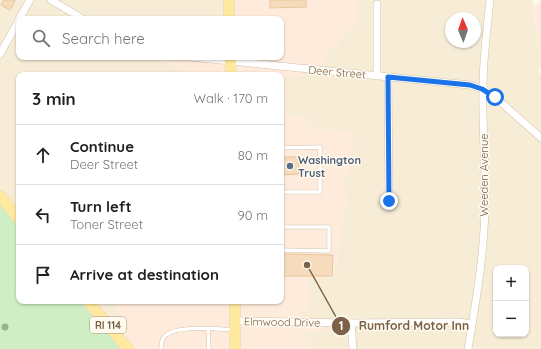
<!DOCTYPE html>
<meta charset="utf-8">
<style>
body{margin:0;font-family:Quicksand,sans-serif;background:#f6f6f6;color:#202124}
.controls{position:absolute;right:12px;bottom:12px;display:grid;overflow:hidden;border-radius:8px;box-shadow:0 1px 3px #0004}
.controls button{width:36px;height:36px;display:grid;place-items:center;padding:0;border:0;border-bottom:1px solid #e0e0e0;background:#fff;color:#202124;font:20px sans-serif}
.compass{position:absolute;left:445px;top:12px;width:36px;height:36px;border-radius:50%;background:#fff;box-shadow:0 1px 3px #0004;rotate:358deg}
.stop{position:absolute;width:12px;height:12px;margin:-9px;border:3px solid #1a73e8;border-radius:50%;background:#fff}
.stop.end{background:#1a73e8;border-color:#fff;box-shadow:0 1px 4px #0008}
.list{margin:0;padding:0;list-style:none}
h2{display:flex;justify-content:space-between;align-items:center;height:52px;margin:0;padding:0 16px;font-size:17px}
h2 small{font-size:13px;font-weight:400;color:#757577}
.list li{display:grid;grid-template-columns:26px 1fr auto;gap:12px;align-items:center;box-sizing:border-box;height:60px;padding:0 16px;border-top:1px solid #e0e0e0}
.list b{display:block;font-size:15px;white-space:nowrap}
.list p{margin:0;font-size:13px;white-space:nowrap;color:#757577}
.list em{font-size:13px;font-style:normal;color:#757577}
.icon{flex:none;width:22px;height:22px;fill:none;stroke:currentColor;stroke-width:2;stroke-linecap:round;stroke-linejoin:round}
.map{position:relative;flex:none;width:541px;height:349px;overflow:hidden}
.search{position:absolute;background:#fff;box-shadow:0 1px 3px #0004;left:16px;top:16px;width:268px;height:44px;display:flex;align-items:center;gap:10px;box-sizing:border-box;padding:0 14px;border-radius:8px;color:#757577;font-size:15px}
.panel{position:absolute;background:#fff;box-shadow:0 1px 3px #0004;left:16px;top:72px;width:268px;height:232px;border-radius:8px}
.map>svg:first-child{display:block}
</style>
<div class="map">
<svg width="541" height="349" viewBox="0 0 541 349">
<rect width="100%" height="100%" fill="#fef9e8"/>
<g fill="#f7ecd6" fill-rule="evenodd">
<polygon points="0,0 229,0 229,19 19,19 19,57 163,57 161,61 162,62 173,64 178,67 178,72 174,74 174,75 19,75 19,218 0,196"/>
<path d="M 358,0 L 534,0 L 533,1 L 534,20 L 538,31 L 538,47 L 541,49 L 541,66 L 538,68 L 539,73 L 541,74 L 541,349 L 310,349 L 309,340 L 300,338 L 304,333 L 312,331 L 324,332 L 321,324 L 304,316 L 299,314 L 298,311 L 308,309 L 308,292 L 307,278 L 308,268 L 310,267 L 338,264 L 337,253 L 338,250 L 343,214 L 342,210 L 345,195 L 343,176 L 349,174 L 350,163 L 351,161 L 350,153 L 350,139 L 351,131 L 336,132 L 326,129 L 306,127 L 304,117 L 293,116 L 287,114 L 286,110 L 286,84 L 281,83 L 281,77 L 288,76 L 302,77 L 303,71 L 320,73 L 328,48 L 336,48 L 339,38 L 342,35 L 351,30 L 354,24 L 358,20 ZM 451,18 L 475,18 L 475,42 L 451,42 ZM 496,268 L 526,268 L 526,334 L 496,334 Z"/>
<polygon points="89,301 127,301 117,312 120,316 120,318 106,311 100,303"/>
</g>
<g fill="#ffebdb">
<polygon points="229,0 358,0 358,20 354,24 351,30 342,35 339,38 336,48 328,48 320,73 303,71 302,77 288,76 281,77 281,75 174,75 174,74 178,72 178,67 173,64 162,62 161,61 163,57 229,62 230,57 281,57 281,19 229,19"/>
<polygon points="541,2 541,49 538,47 538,31 535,28 534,7"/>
<polygon points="281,83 286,84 287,86 286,110 287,114 293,116 305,117 307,127 326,129 336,132 351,130 350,139 354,142 353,150 350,153 351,161 350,163 349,175 343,177 345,195 348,199 347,209 342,211 343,214 338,251 337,253 338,264 310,267 308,268 307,278 308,292 308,309 299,311 299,314 304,316 324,318 321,324 325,332 312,331 305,333 301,338 309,340 310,349 127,349 97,303 100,303 106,311 120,318 120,316 116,310 116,303 125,303 127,301 281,301"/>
</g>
<polygon fill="#cfeec4" points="0,196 19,218 19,301 89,301 127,349 0,349"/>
<g fill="#f6dcbd" stroke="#eac59c">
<polygon points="4,0 14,0 15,1 10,10 1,5"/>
<polygon points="270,0 306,0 306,7 270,8"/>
<polygon points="281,157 298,157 299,174 281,175"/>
<polygon points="281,254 333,255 332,276 281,276"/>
</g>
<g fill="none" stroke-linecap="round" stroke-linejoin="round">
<defs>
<g id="lane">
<polyline points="281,148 320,147 320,192 281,192"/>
<polyline points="281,227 329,227 329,251 281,250"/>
<polyline points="208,329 209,349"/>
<path d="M 161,349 C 161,345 161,341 164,337 C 175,324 218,329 234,330"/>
</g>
<g id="street">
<polyline points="51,0 83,19"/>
<polyline points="377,4 377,75"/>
<polyline points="19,19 30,0"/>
<polyline points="0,54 19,20"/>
<polyline points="190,57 470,85 483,89 495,97 541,138"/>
<polyline points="388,77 389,201"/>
<polyline points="235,321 351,323 458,322 472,324"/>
<polyline points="351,323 353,349"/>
<path d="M 468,349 C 476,302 484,255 485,207 C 486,167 482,128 483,88 C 483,59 487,29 490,0"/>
</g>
<g id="primary">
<polyline points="229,0 229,19"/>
<polyline points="230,57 231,75"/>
<polyline points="0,196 19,219"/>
<polyline points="88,301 128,349"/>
<polyline points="235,301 235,349"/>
</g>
</defs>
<use href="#lane" stroke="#d2c2ac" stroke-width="4.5"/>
<use href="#street" stroke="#d2c2ac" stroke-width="8"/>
<use href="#primary" stroke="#dfd9d3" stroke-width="12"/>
<use href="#lane" stroke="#fff" stroke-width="3.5"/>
<use href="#street" stroke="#fff" stroke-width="7"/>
<use href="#primary" stroke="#ffe99e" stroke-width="11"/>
</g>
<circle fill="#99b48a" cx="5" cy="327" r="3.5"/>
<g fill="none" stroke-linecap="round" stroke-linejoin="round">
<polyline stroke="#1a73e8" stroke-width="5" points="389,201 388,77 470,85 482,89 495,97"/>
</g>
<circle fill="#5c6f8a" stroke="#fffbf0" stroke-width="1.5" cx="290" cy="166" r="4"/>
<g text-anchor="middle" stroke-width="3" stroke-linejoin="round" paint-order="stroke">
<rect fill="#fffbf0" stroke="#a3907b" stroke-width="1" x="90" y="317" width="36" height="16" rx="3"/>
<g font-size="10" font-weight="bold" fill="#7b6249">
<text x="108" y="329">RI 114</text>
</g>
<g font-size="11" fill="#7b6249" stroke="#fffbf0">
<text transform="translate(337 72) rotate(5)" y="4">Deer Street</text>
<text transform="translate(484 175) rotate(-90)" y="4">Weeden Avenue</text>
<text transform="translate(282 322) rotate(1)" y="4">Elmwood Drive</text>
</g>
<g font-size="11" font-weight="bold" fill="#4e5e75" stroke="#fffbf0" text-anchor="start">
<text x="298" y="164">Washington<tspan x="298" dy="13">Trust</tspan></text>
</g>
</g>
<path fill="none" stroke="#7b6249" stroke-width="1.5" d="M307 265L341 326"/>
<g fill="#7b6249" stroke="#fffbf0" stroke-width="1.5">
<circle cx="307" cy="265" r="4"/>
<circle cx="341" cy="326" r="10"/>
</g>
<g font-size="12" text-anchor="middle" font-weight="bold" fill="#fff">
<text x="341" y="330">1</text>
</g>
<g font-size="12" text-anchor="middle" font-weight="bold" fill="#7b6249" stroke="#fffbf0" stroke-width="3" stroke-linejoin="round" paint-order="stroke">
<text x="414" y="330">Rumford Motor Inn</text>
</g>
</svg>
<div class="controls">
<button>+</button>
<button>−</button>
</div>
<svg class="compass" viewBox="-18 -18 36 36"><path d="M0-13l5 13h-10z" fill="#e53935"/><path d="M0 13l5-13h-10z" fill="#757577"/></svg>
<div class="stop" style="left:495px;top:97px"></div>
<div class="stop end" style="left:389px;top:201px"></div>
<div class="search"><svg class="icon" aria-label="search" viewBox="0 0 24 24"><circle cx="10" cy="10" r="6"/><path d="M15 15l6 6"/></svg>Search here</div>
<section class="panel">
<h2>3 min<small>Walk · 170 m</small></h2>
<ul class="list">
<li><svg class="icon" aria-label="ahead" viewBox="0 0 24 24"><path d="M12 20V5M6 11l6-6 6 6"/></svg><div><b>Continue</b><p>Deer Street</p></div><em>80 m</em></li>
<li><svg class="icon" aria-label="left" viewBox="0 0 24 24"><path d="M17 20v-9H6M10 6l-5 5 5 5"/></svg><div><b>Turn left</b><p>Toner Street</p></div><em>90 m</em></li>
<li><svg class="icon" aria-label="arrive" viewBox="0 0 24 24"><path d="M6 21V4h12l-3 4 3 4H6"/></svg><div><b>Arrive at destination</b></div></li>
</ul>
</section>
</div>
